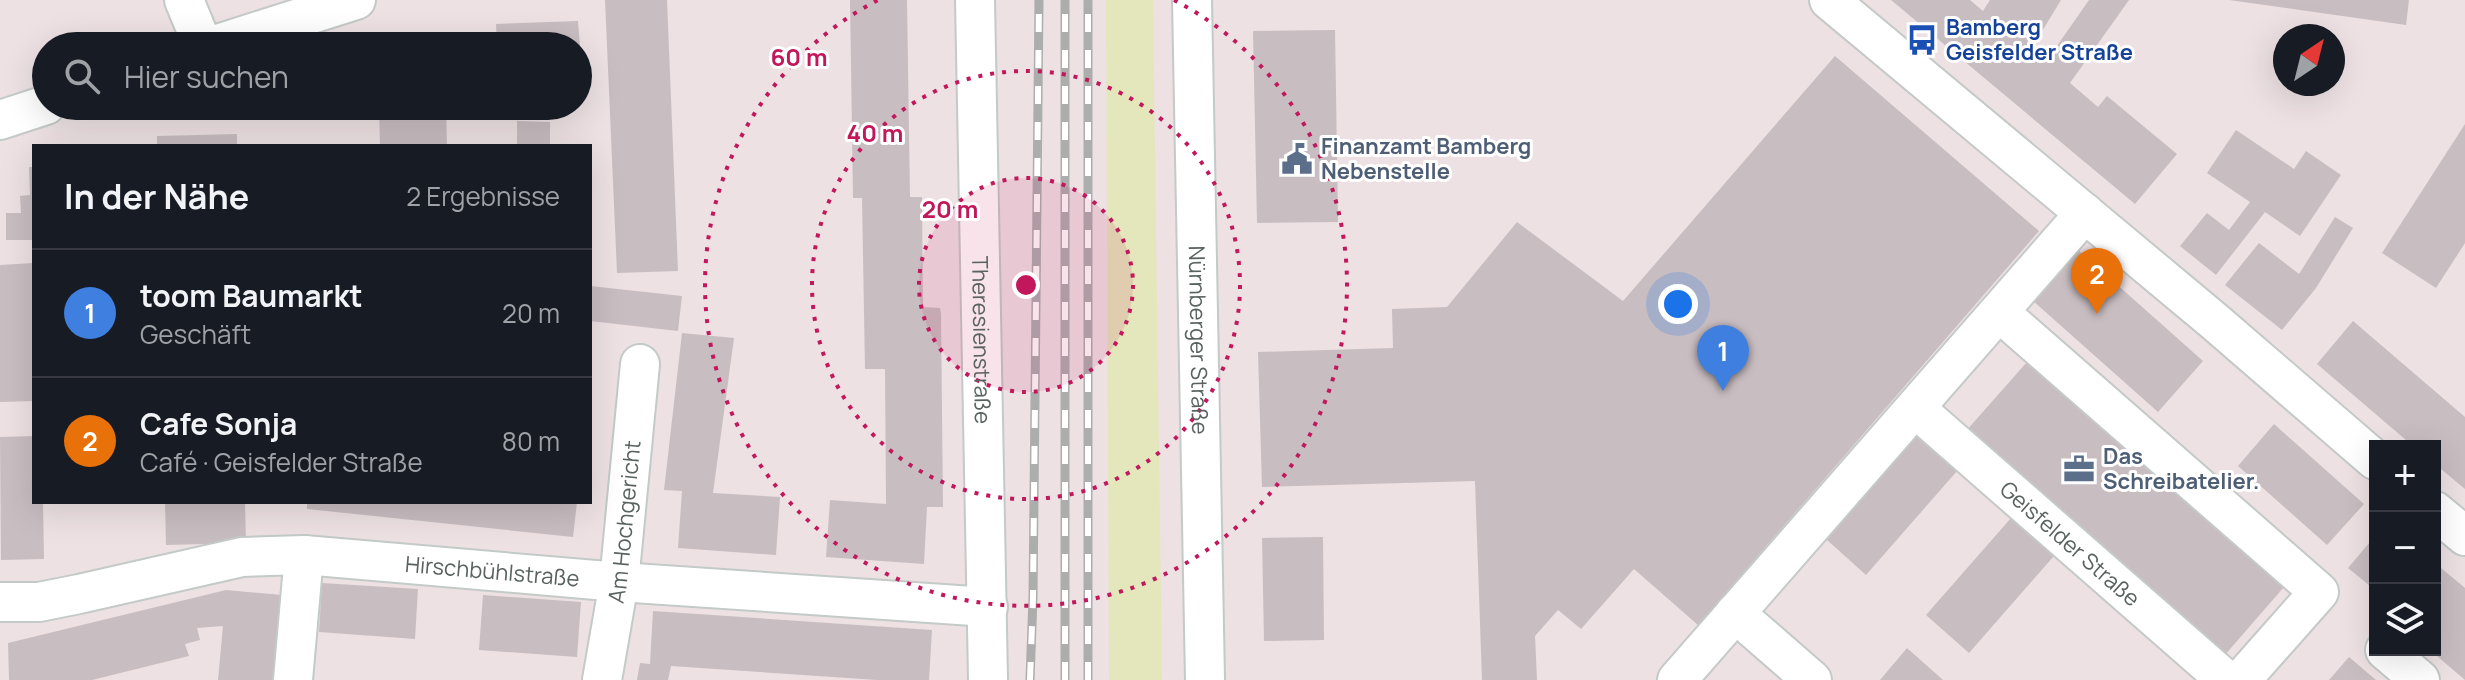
<!DOCTYPE html>
<html lang="de">
<meta charset="utf-8">
<style>
body{margin:0;font-family:Manrope,sans-serif;background:#242831;color:#f1f3f6}
.controls{position:absolute;right:24px;bottom:24px;display:grid;overflow:hidden;border-radius:0px;box-shadow:0 8px 32px #0002}
.controls button{width:72px;height:72px;display:grid;place-items:center;padding:0;border:0;border-bottom:2px solid #363941;background:#171b24;color:#f1f3f6;font:40px sans-serif}
.compass{position:absolute;left:2273px;top:24px;width:72px;height:72px;border-radius:50%;background:#171b24;box-shadow:0 8px 32px #0002;rotate:35deg}
.you{position:absolute;left:1678px;top:304px;width:28px;height:28px;margin:-20px;border:6px solid #fff;border-radius:50%;background:#1a73e8;box-shadow:0 0 0 12px #1a73e833}
.badge{display:grid;place-items:center;width:52px;height:52px;border-radius:50%;background:#ef25d3;color:#fff;font-size:26px;font-weight:700}
.pin{position:absolute;translate:-50% -66px;filter:drop-shadow(0 2px 4px #0008)}
.pin::after{content:'';position:absolute;top:42px;width:28px;height:24px;background:inherit;clip-path:polygon(0 0,100% 0,50% 100%)}
.list{margin:0;padding:0;list-style:none}
h2{display:flex;justify-content:space-between;align-items:center;height:104px;margin:0;padding:0 32px;font-size:34px}
h2 small{font-size:26px;font-weight:400;color:#9ea1a6}
.list li{display:grid;grid-template-columns:52px 1fr auto;gap:24px;align-items:center;box-sizing:border-box;height:128px;padding:0 32px;border-top:2px solid #363941}
.list b{display:block;font-size:30px;white-space:nowrap}
.list p{margin:0;font-size:26px;white-space:nowrap;color:#9ea1a6}
.list em{font-size:26px;font-style:normal;color:#9ea1a6}
.icon{flex:none;width:44px;height:44px;fill:none;stroke:currentColor;stroke-width:2;stroke-linecap:round;stroke-linejoin:round}
.map{position:relative;flex:none;width:2465px;height:680px;overflow:hidden}
.search{position:absolute;background:#171b24;box-shadow:0 8px 32px #0002;left:32px;top:32px;width:560px;height:88px;display:flex;align-items:center;gap:20px;box-sizing:border-box;padding:0 28px;border-radius:44px;color:#9ea1a6;font-size:30px}
.panel{position:absolute;background:#171b24;box-shadow:0 8px 32px #0002;left:32px;top:144px;width:560px;height:360px;border-radius:0px}
.map>svg:first-child{display:block}
</style>
<div class="map">
<svg width="2465" height="680" viewBox="0 0 2465 680">
<rect width="100%" height="100%" fill="#ede1e3"/>
<polygon fill="#e4e6bc" points="1106,0 1153,0 1162,680 1109,680"/>
<g fill="#c8bdc1">
<polygon points="605,0 667,0 678,271 617,273"/>
<polygon points="850,0 907,0 910,197 922,197 923,307 940,308 941,314 943,507 927,507 924,564 826,557 830,500 886,504 885,369 865,369 862,198 853,198"/>
<polygon points="1891,0 1970,0 1983,11 1990,0 2061,0 2030,51 2045,63 2089,0 2129,0 2070,83 2098,107 2107,96 2177,154 2135,204"/>
<polygon points="2229,0 2409,0 2406,25"/>
<polygon points="578,21 580,46 497,46 496,24"/>
<polygon points="1335,30 1338,222 1257,223 1253,31"/>
<polygon points="1835,56 2039,231 1698,625 1634,569 1581,629 1558,610 1535,636 1537,680 1482,680 1475,481 1262,487 1258,352 1393,348 1392,309 1447,307 1517,222 1623,301"/>
<polygon points="379,106 446,106 447,146 380,146"/>
<polygon points="517,121 550,122 550,146 517,146"/>
<polygon points="2465,124 2465,243 2436,288 2382,253"/>
<polygon points="2236,130 2294,169 2306,151 2341,175 2300,236 2265,212 2216,275 2180,246 2207,213 2229,230 2250,202 2207,173"/>
<polygon points="237,134 237,146 157,146 157,136"/>
<polygon points="29,167 34,167 34,240 6,240 6,213 21,213 20,196 30,195"/>
<polygon points="2335,217 2353,228 2316,288 2282,330 2225,285 2259,243 2299,274"/>
<polygon points="2077,249 2203,361 2158,412 2032,300"/>
<polygon points="34,263 34,401 0,402 0,265"/>
<polygon points="590,286 682,296 678,331 590,321"/>
<polygon points="2353,321 2465,417 2465,489 2435,464 2435,446 2413,446 2317,364"/>
<polygon points="682,333 734,338 713,493 780,497 776,555 678,548 682,491 664,490"/>
<polygon points="2027,362 2284,587 2224,656 1966,431"/>
<polygon points="2274,424 2364,504 2327,545 2238,466"/>
<polygon points="1916,435 1957,471 1866,575 1826,539"/>
<polygon points="34,436 34,502 43,502 44,559 1,560 0,437"/>
<polygon points="165,502 245,502 246,543 166,545"/>
<polygon points="307,502 577,502 573,537 307,509"/>
<polygon points="2011,518 2054,556 1969,653 1926,615"/>
<polygon points="2375,536 2375,590 2348,568"/>
<polygon points="1323,537 1324,640 1264,641 1262,538"/>
<polygon points="2435,563 2465,588 2465,680 2430,650 2435,650"/>
<polygon points="322,583 418,589 415,639 319,632"/>
<polygon points="226,590 282,595 274,680 218,680 223,626 197,628 200,640 185,644 189,656 92,680 9,680 8,643"/>
<polygon points="483,595 581,602 577,657 479,650"/>
<polygon points="653,611 932,630 929,680 877,680 671,666 668,680 637,680 640,663 650,664"/>
<polygon points="1907,648 1943,680 1880,680"/>
<polygon points="2349,657 2376,680 2329,680"/>
</g>
<g fill="none" stroke-linecap="round" stroke-linejoin="round">
<defs>
<g id="minor">
<polyline points="184,0 203,46"/>
<path id="s1" d="M 975,0 L 988,680"/>
<path id="s2" d="M 1192,0 L 1205,680"/>
<polyline points="1829,0 2214,321 2375,460"/>
<polyline points="211,46 356,0"/>
<polyline points="0,120 46,105"/>
<polyline points="1999,312 2319,592 2241,680"/>
<path id="s3" d="M 1915,408 L 2226,680"/>
<polyline points="2435,511 2465,536"/>
<path id="s4" d="M 0,602 L 39,602 L 79,594 L 242,557 L 304,555 L 619,582 L 988,607"/>
<polyline points="1735,613 1812,680"/>
<polyline points="2385,650 2420,680"/>
<polyline points="293,680 304,555"/>
<path id="s5" d="M 602,680 L 619,582 L 640,364"/>
<polyline points="1677,680 2085,213"/>
</g>
</defs>
<use href="#minor" stroke="#c3cac8" stroke-width="42"/>
<use href="#minor" stroke="#fff" stroke-width="38"/>
<defs>
<g id="rail">
<polyline points="1030,680 1033,597 1039,0"/>
<polyline points="1065,680 1065,0"/>
<polyline points="1088,680 1088,0"/>
</g>
</defs>
<use href="#rail" stroke="#acaead" stroke-width="9"/>
<use href="#rail" stroke="#fff" stroke-width="6" stroke-dasharray="18" stroke-linecap="butt"/>
</g>
<circle cx="1026" cy="285" r="107" fill="#c2185b" fill-opacity=".12"/>
<g fill="none" stroke="#c2185b" stroke-width="4" stroke-dasharray="4 8">
<circle cx="1026" cy="285" r="107"/>
<circle cx="1026" cy="285" r="214"/>
<path d="M1174 0A321 321 0 1 1 878 0"/>
</g>
<defs>
<symbol id="bus-bare" viewBox="-9 -9 18 18"><path d="M-5-6H5V4H4V6H2V4H-2V6H-4V4H-5ZM-3.5-4V0h7V-4ZM-3.5 1.2v1.5H-2V1.2ZM2 1.2v1.5H3.5V1.2Z" fill="#1a4fb4" stroke="#fff" stroke-width="2.5" paint-order="stroke"/></symbol>
<symbol id="civic-bare" viewBox="-9 -9 18 18"><path d="M-.6-6.5H3V-4.5H.6V-3L4-1V1h2V6H-6V1h2V-1L-.6-3ZM-1.2 2.5V6h2.4V2.5Z" fill="#5c6f8a" stroke="#fff" stroke-width="2.5" paint-order="stroke"/></symbol>
<symbol id="office-bare" viewBox="-9 -9 18 18"><path d="M-6-3h4V-5.5h4V-3h4V5H-6ZM-1-4.5V-3h2v-1.5ZM-6 0V1H6V0Z" fill="#5c6f8a" stroke="#fff" stroke-width="2.5" paint-order="stroke"/></symbol>
</defs>
<g fill-rule="evenodd">
<use href="#bus-bare" x="1900" y="18" width="44" height="44"/>
<use href="#civic-bare" x="1275" y="137" width="44" height="44"/>
<use href="#office-bare" x="2057" y="447" width="44" height="44"/>
</g>
<g text-anchor="middle" stroke-width="6" stroke-linejoin="round" paint-order="stroke">
<g font-size="22" font-weight="bold" fill="#164399" stroke="#fff" text-anchor="start">
<text x="1946" y="35">Bamberg<tspan x="1946" dy="25">Geisfelder Straße</tspan></text>
</g>
<g font-size="22" font-weight="bold" fill="#4e5e75" stroke="#fff" text-anchor="start">
<text x="1321" y="154">Finanzamt Bamberg<tspan x="1321" dy="25">Nebenstelle</tspan></text>
<text x="2103" y="464">Das<tspan x="2103" dy="25">Schreibatelier.</tspan></text>
</g>
<g font-size="22" fill="#59625f" stroke="#fff">
<text dy="8" stroke="none"><textPath href="#s1" startOffset="340">Theresienstraße</textPath></text>
<text dy="8" stroke="none"><textPath href="#s2" startOffset="340">Nürnberger Straße</textPath></text>
<text dy="8" stroke="none"><textPath href="#s5" startOffset="160">Am Hochgericht</textPath></text>
<text dy="8" stroke="none"><textPath href="#s3" startOffset="206">Geisfelder Straße</textPath></text>
<text dy="8" stroke="none"><textPath href="#s4" startOffset="498">Hirschbühlstraße</textPath></text>
</g>
</g>
<circle cx="1026" cy="285" r="12" fill="#c2185b" stroke="#fff" stroke-width="4"/>
<g font-size="24" text-anchor="middle" font-weight="bold" fill="#c2185b" stroke="#fff" stroke-width="6" stroke-linejoin="round" paint-order="stroke">
<text x="799" y="66">60 m</text>
<text x="875" y="142">40 m</text>
<text x="950" y="218">20 m</text>
</g>
</svg>
<div class="controls">
<button>+</button>
<button>−</button>
<button><svg class="icon" aria-label="layers" viewBox="0 0 24 24"><path d="M12 4l9 5-9 5-9-5zM3 14l9 5 9-5"/></svg></button>
</div>
<svg class="compass" viewBox="-18 -18 36 36"><path d="M0-13l5 13h-10z" fill="#e53935"/><path d="M0 13l5-13h-10z" fill="#9ea1a6"/></svg>
<div class="you"></div>
<div class="pin badge" style="left:1723px;top:391px;background:#3f7fe0">1</div>
<div class="pin badge" style="left:2097px;top:314px;background:#e8710a">2</div>
<div class="search"><svg class="icon" aria-label="search" viewBox="0 0 24 24"><circle cx="10" cy="10" r="6"/><path d="M15 15l6 6"/></svg>Hier suchen</div>
<section class="panel">
<h2>In der Nähe<small>2 Ergebnisse</small></h2>
<ul class="list">
<li><span class="badge" style="background:#3f7fe0">1</span><div><b>toom Baumarkt</b><p>Geschäft</p></div><em>20 m</em></li>
<li><span class="badge" style="background:#e8710a">2</span><div><b>Cafe Sonja</b><p>Café · Geisfelder Straße</p></div><em>80 m</em></li>
</ul>
</section>
</div>
